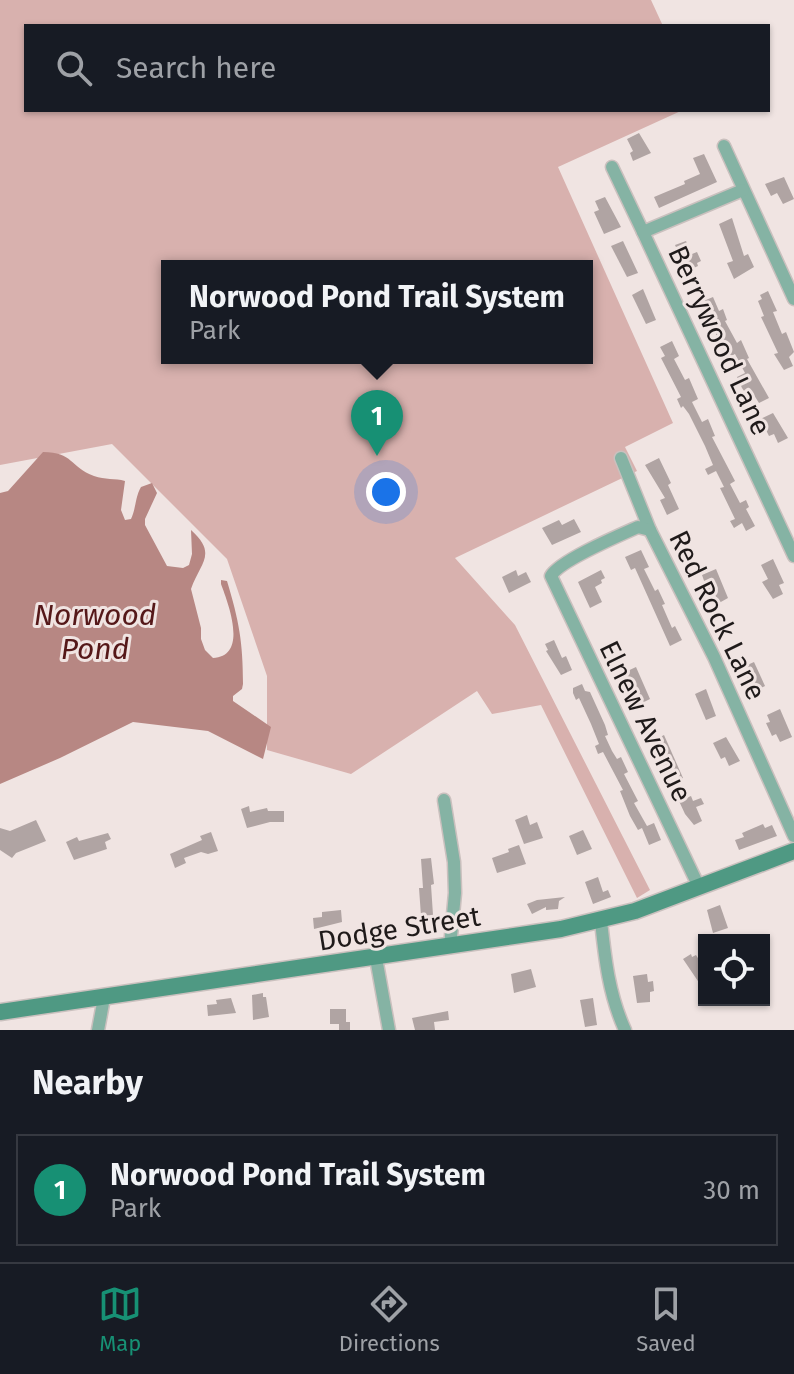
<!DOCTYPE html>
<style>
body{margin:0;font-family:"Fira Sans",sans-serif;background:#20242c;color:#f1f3f6}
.controls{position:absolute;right:24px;bottom:24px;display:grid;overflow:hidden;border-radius:0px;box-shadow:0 2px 6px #0004}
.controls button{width:72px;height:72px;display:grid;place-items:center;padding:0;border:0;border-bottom:2px solid #363941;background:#171b24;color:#f1f3f6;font:40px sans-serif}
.you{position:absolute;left:386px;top:492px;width:28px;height:28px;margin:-20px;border:6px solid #fff;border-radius:50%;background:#1a73e8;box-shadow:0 0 0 12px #1a73e833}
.badge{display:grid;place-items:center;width:52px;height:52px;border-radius:50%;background:#179074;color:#fff;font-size:26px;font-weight:700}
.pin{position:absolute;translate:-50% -66px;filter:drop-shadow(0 2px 4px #0008)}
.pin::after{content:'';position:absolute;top:42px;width:28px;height:24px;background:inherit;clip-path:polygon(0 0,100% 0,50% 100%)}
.popup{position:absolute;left:161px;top:260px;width:432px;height:104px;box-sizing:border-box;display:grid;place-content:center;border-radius:0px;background:#171b24;filter:drop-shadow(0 2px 6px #0005);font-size:26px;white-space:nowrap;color:#9ea1a6}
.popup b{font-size:30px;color:#f1f3f6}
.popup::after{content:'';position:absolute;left:50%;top:100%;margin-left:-16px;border:16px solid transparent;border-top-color:#171b24}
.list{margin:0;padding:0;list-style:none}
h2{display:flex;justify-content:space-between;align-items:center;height:104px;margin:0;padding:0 32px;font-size:34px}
h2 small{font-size:26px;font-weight:400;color:#9ea1a6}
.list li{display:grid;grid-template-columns:52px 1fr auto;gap:24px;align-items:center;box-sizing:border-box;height:112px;margin:0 16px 16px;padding:0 16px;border:2px solid #363941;border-radius:0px}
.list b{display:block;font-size:30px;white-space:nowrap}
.list p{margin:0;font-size:26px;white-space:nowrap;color:#9ea1a6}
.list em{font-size:26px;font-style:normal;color:#9ea1a6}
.icon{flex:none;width:44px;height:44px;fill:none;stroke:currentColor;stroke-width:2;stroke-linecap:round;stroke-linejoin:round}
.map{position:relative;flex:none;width:794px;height:1030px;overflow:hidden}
.search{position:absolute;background:#171b24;box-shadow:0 2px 6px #0004;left:24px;right:24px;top:24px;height:88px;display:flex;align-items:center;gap:20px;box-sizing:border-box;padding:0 28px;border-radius:0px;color:#9ea1a6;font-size:30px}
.sheet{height:232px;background:#171b24}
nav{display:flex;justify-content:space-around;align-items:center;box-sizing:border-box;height:112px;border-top:2px solid #363941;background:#171b24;font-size:22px;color:#9ea1a6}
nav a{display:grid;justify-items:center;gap:4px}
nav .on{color:#179074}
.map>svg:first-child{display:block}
</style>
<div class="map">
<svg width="794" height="1030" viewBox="0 0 794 1030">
<rect width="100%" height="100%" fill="#f0e4e2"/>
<path fill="#d8b1ae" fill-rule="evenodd" d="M 0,0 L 651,0 L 663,26 L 26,26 L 26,110 L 683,110 L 558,167 L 673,423 L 625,447 L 637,471 L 455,558 L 515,625 L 650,890 L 637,898 L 541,705 L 492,714 L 477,691 L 351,774 L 267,750 L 267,676 L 227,559 L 112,444 L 0,465 ZM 167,266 L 587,266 L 587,358 L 167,358 Z"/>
<path fill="#b78783" d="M 43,452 C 73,452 70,467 94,476 C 105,480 115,478 125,481 L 121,510 L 125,520 L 131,519 C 136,509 135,497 141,487 L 152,483 L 157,493 L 145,519 L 145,525 L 167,566 L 183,568 L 189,565 L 192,554 L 191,530 C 218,554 200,563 191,589 L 201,628 L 201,639 L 205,650 L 213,658 C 249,656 228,603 221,584 L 221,580 L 227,581 C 239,621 243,642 243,684 L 242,689 L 233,696 L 233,701 L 271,727 L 263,759 L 208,731 L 133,722 L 60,758 L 0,784 L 0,493 L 8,491 Z"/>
<g fill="#b0a4a3">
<polygon points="639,133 651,153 633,161 630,153 633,151 627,139"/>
<polygon points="704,154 717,182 659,208 654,197 685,184 684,181 700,174 693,158"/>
<polygon points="784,177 794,199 783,204 777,193 771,196 765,184"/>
<polygon points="605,197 621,227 604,234 594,212 599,210 595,201"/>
<polygon points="732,218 744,256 748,254 754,267 734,279 727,263 733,261 719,224"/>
<polygon points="623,241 638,273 627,277 611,246"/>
<polygon points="686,241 692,254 697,252 701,261 697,263 698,266 687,271 675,245"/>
<polygon points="643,289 656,320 646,324 632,295"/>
<polygon points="768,291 777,311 773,312 782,334 786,332 794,352 789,357 793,366 784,370 774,354 778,353 761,317 764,316 758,301 762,299 760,295"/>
<polygon points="713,297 719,311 723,309 727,320 725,321 737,343 741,340 749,358 747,359 769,398 759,403 754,395 749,398 742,388 737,377 745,373 735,354 729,357 720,343 701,302"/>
<polygon points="672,341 679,356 674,359 685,380 689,378 698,399 692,402 702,422 708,419 715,436 712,437 735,481 730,484 740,503 746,500 749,507 746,509 755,526 746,531 742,523 734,528 730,521 735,519 720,488 724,487 716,471 708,475 705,469 713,465 705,446 689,414 683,406 681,408 677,399 681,397 661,358 665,356 660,347"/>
<polygon points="773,413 788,438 778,443 774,434 769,436 765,428 761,430 756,421"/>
<polygon points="659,458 671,483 668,485 679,509 667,515 660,500 665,498 645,465"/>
<polygon points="574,519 581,532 552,545 542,528 559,520 562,525"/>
<polygon points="641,550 649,567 644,569 655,591 658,589 665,604 662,605 672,628 675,626 682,640 670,646 635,568 631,570 625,557"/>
<polygon points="773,559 784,583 779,585 783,594 773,599 762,582 768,579 761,565"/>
<polygon points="716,569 728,598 719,603 715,595 713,596 710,591 708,592 702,575"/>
<polygon points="516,570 518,576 526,572 531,582 509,593 502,577"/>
<polygon points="601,570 605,578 601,580 602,583 595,587 602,602 590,608 578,582"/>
<polygon points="554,640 562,658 566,656 572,670 561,675 546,651 548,650 545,644"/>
<polygon points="754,662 765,686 753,692 743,667"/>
<polygon points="636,667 650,699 640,704 632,687 628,688 621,674"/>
<polygon points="582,684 585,691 590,692 605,725 608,735 605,736 612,751 617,759 621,757 628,772 624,774 638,801 634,803 643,819 647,826 654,823 661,840 649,845 642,828 638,830 630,816 620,791 623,790 603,752 598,754 595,746 599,744 591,724 579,698 576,700 573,693 573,688"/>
<polygon points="706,689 716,716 706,720 695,694"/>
<polygon points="780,709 792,737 780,742 776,734 772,736 766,723 770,722 767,715"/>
<polygon points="664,735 683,778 672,783 651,742"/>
<polygon points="726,737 740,761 729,766 725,757 721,759 713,743"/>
<polygon points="691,796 693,801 701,798 704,804 696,807 702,821 694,825 685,814 679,801"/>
<polygon points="249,806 250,812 267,808 268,811 284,811 284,822 270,822 247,828 241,809"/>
<polygon points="527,815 530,825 537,822 543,838 524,844 515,820"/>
<polygon points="36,820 46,841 16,853 12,858 0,850 0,828 10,831"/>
<polygon points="763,824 765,828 772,825 777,836 739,850 735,840 744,837 742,833"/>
<polygon points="583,830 592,849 577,855 569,836"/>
<polygon points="211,832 218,851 208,854 201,852 184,858 186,863 175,868 170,854 202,840 200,836"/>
<polygon points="108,833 111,839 105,842 107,849 74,860 66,842 77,837 79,841"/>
<polygon points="519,845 526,864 497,873 492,858 509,852 508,849"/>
<polygon points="431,858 434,884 431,885 433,915 421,916 419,888 423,888 421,859"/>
<polygon points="598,877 603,892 608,890 611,897 593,904 585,882"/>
<polygon points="565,897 559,901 558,909 546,910 546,907 532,914 527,904 537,900"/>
<polygon points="720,905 728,928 713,933 707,910"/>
<polygon points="341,910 342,922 314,929 313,918 322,917 322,912"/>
<polygon points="691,954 692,957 696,955 704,968 704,990 683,959"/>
<polygon points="531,969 536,987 514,993 511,974"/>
<polygon points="647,974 648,982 653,981 654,991 650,992 650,1002 637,1003 633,976"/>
<polygon points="263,993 263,997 266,997 269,1017 253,1020 252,995"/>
<polygon points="231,998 236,1013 208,1016 207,1005 217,1004 216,1000"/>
<polygon points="593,998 597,1025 585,1027 580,1000"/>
<polygon points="330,1009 346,1009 346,1022 350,1022 350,1030 339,1030 339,1024 330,1024"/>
<polygon points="448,1011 449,1020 434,1022 435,1030 415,1030 412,1018"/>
</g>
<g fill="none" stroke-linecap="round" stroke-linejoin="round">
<defs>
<g id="minor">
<polyline points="724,146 794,299"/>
<polyline points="612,167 643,232"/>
<polyline points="743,190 643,232 794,556"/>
<polyline points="621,458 650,530 714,657 794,836"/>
<path d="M 650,530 L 638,527 C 620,535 559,561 551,576 L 699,887"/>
<polyline points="444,800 454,862 455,893 450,947"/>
<path d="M 601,921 C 605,959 609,995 625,1030"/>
<polyline points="376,958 389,1030"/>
<polyline points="98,1030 104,998"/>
</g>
<polyline id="secondary" points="0,1012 561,929 635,911 794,851"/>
</defs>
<use href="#minor" stroke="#cac0be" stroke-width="15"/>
<use href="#secondary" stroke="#cac0be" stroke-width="19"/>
<use href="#minor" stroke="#85b3a4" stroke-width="12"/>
<use href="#secondary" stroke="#4f9983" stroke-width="16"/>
</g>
<g text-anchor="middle" stroke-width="6" stroke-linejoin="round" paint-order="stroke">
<g font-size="28" fill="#1f1a1a" stroke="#f0e4e2">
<text transform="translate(720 340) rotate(65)" y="10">Berrywood Lane</text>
<text transform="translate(718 615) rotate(64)" y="10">Red Rock Lane</text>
<text transform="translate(646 721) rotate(64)" y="10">Elnew Avenue</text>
<text transform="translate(399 928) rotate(-9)" y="10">Dodge Street</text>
</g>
<g font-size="30" font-style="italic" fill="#551819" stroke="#f0e4e2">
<text x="95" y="625">Norwood<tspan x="95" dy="34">Pond</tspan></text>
</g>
</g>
</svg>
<div class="controls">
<button><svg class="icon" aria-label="locate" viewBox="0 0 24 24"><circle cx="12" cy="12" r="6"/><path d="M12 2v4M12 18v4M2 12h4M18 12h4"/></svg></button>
</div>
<div class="you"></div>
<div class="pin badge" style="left:377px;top:456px">1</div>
<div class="popup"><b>Norwood Pond Trail System</b>Park</div>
<div class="search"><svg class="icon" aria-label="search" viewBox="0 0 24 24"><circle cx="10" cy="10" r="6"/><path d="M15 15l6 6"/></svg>Search here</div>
</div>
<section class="sheet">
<h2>Nearby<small></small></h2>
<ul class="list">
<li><span class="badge">1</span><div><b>Norwood Pond Trail System</b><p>Park</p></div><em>30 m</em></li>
</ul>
</section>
<nav>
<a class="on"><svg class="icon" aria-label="map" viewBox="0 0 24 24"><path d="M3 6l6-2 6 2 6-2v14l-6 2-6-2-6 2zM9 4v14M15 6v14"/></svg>Map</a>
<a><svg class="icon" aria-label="directions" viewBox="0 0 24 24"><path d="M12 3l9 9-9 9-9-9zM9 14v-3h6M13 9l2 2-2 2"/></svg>Directions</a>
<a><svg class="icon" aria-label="saved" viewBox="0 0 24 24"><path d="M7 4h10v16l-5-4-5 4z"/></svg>Saved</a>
</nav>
